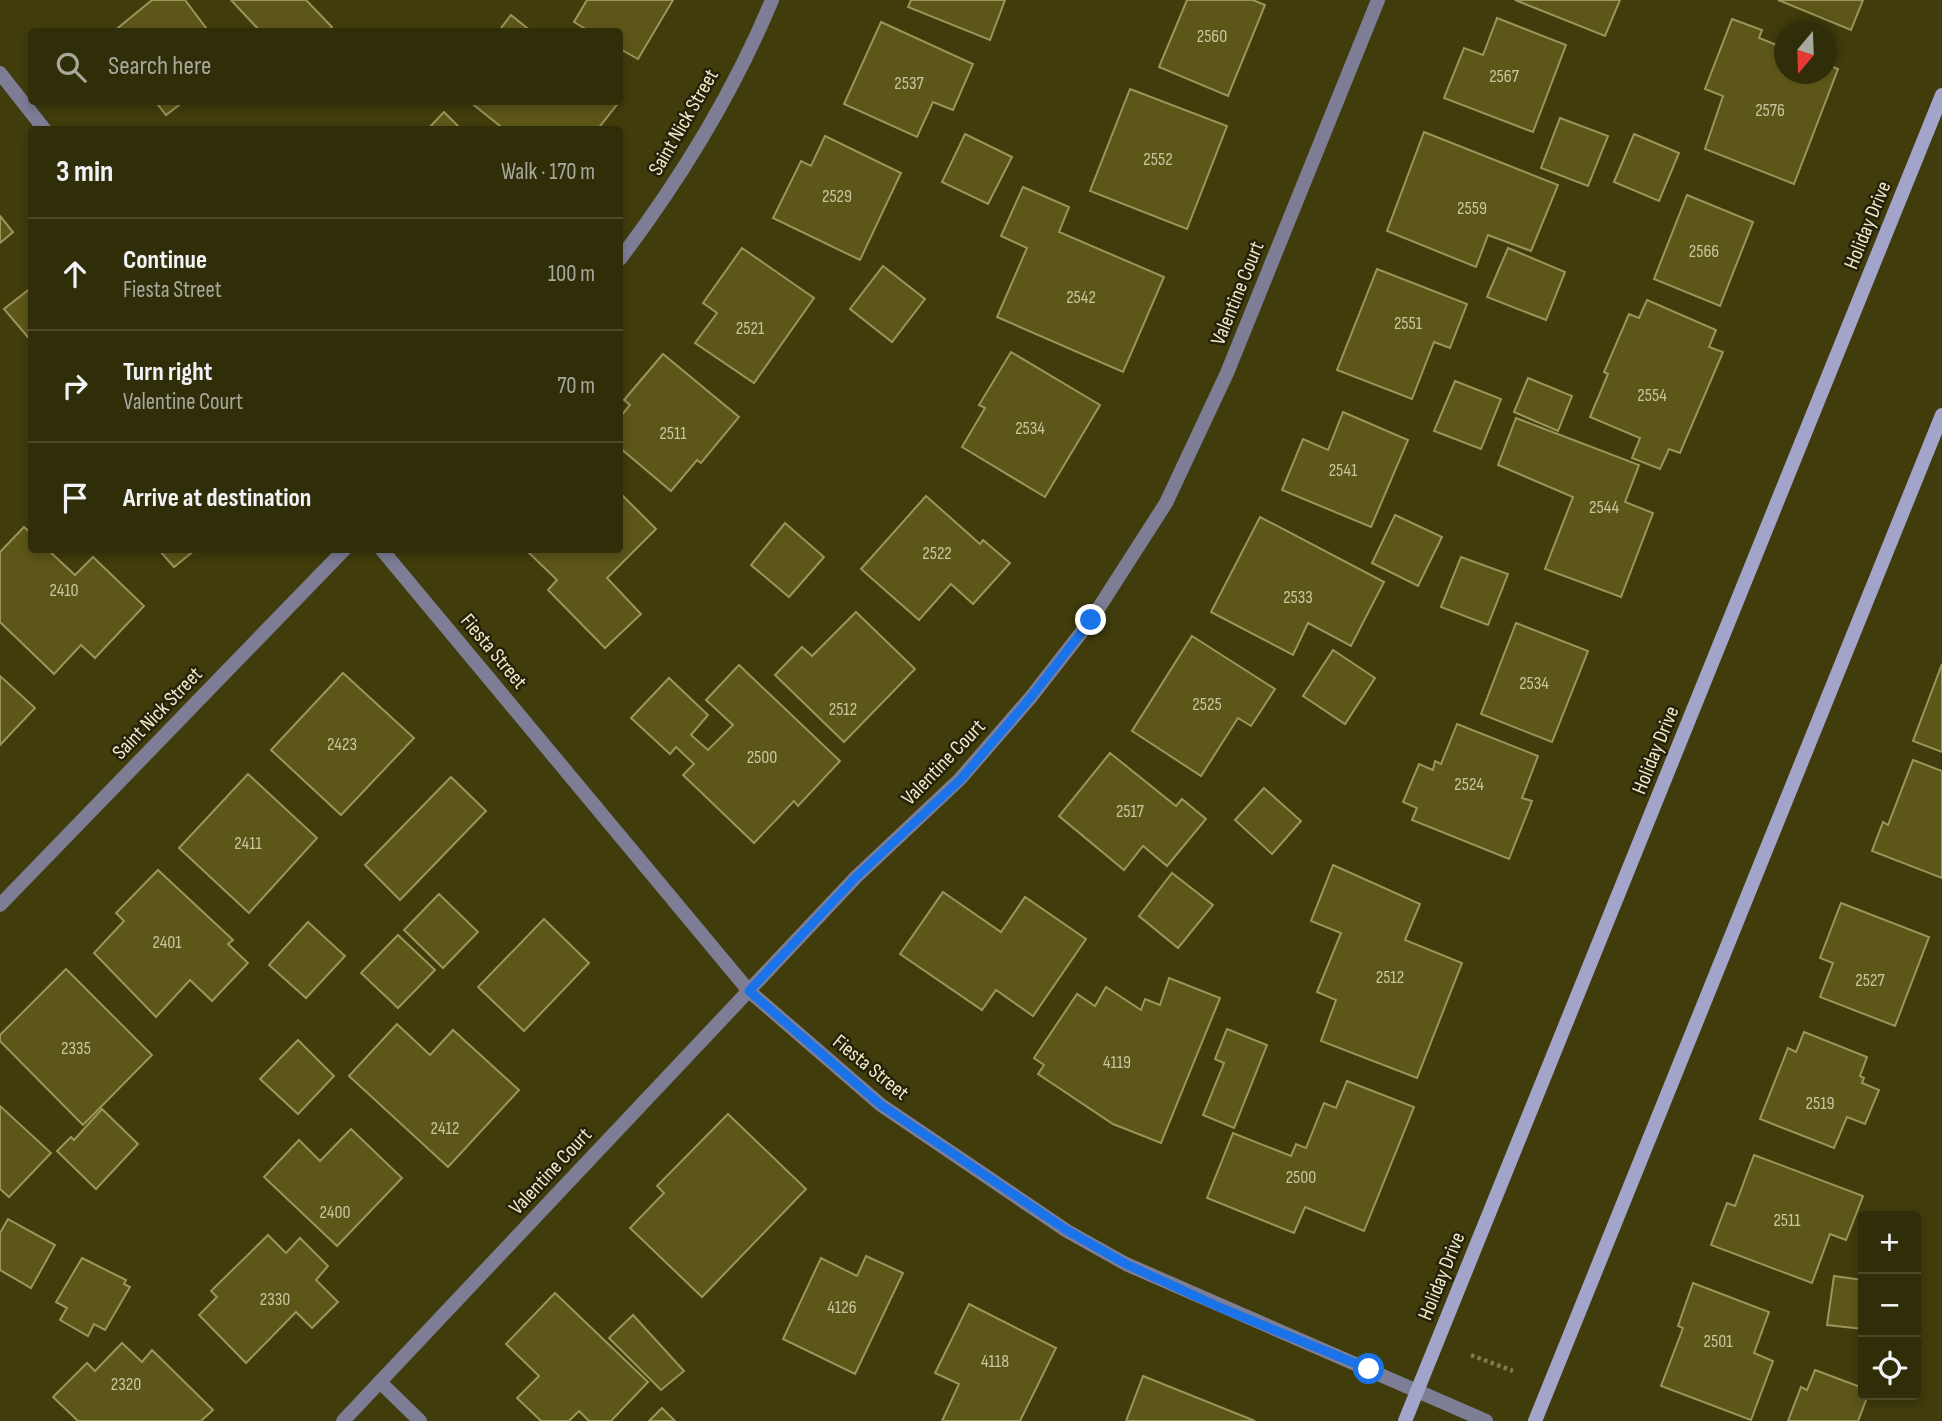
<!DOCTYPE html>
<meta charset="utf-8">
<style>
body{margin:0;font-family:"Sofia Sans Condensed",sans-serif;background:#383512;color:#f1f3f6}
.controls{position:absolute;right:21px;bottom:21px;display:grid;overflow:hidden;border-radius:7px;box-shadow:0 4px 10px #0003}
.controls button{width:63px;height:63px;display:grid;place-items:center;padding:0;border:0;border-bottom:2px solid #4b492a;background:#302d09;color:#f1f3f6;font:35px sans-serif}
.compass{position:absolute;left:1774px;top:21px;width:63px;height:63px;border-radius:50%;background:#302d09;box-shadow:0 4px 10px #0003;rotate:199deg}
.stop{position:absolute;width:21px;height:21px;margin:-16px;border:5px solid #1a73e8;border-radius:50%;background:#fff}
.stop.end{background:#1a73e8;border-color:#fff;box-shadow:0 2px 7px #0008}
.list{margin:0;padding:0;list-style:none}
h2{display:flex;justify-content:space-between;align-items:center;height:91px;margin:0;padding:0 28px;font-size:30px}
h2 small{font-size:23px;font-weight:400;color:#a8a89c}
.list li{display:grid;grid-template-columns:46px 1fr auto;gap:21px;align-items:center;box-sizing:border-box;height:112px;padding:0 28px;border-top:2px solid #4b492a}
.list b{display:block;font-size:26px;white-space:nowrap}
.list p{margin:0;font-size:23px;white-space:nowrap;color:#a8a89c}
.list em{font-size:23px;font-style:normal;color:#a8a89c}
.icon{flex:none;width:38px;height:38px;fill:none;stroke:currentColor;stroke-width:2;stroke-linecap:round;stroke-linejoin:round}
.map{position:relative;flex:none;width:1942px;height:1421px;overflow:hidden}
.search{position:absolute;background:#302d09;box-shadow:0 4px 10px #0003;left:28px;top:28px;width:595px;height:77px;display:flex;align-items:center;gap:18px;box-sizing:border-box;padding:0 24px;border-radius:7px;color:#a8a89c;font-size:26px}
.panel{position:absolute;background:#302d09;box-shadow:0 4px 10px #0003;left:28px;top:126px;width:595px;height:427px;border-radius:7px}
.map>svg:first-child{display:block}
</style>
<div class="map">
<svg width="1942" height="1421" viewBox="0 0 1942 1421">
<rect width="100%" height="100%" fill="#403c0c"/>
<g fill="#5c5619" stroke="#9b9559" stroke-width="2">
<polygon points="152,0 185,0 209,32 113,32"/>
<polygon points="231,0 306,0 332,27 327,32 261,32"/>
<polygon points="587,0 673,0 638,59 620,49 620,32 591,32 574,22"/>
<polygon points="911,0 1005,0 990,40 908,7"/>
<polygon points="1187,0 1253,0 1265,5 1228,96 1159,67"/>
<polygon points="1515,0 1620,0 1605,36"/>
<polygon points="1778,0 1863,0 1851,30"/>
<polygon points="511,15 532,32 498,32"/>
<polygon points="1497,18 1566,45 1533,132 1444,98 1464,48 1483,55"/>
<polygon points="1732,19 1762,30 1759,38 1784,48 1784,74 1826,74 1826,64 1838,69 1794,184 1705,149 1723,96 1705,89"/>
<polygon points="881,22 973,64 953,110 933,102 917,137 844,104"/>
<polygon points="1130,89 1227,126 1187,229 1090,191"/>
<polygon points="156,102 183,102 166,115"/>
<polygon points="470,102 619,102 597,130 505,130"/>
<polygon points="444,112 462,130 427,130"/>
<polygon points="1560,118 1608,136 1588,186 1541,168"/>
<polygon points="1424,132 1558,185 1531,251 1488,235 1476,267 1387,231"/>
<polygon points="965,134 1012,157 988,204 942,182"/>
<polygon points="1634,134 1679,153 1659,201 1614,182"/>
<polygon points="825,136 901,173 860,260 773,218 801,161 811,166"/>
<polygon points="1023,187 1069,207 1059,232 1164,277 1123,372 997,317 1027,248 1001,236"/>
<polygon points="1687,195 1753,222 1720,306 1654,279"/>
<polygon points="0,216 13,232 0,243"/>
<polygon points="742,248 814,298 754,383 695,343 717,313 703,303"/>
<polygon points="1508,248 1565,272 1546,320 1487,297"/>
<polygon points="883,266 925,299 892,342 850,309"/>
<polygon points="1377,269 1467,304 1450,348 1434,342 1412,399 1337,370"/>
<polygon points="32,287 32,342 4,309"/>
<polygon points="1647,300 1716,330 1709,347 1723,352 1680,453 1669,449 1660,469 1632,458 1640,438 1590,417 1608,374 1604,372 1629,314 1639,318"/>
<polygon points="1011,352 1100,405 1045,497 962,447 985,408 979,405"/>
<polygon points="663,354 739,417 701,463 697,460 671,491 620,448 620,417 630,405 624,400"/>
<polygon points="1528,378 1572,396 1558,431 1514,412"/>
<polygon points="1455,381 1501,399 1481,449 1434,431"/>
<polygon points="1343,412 1408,440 1371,527 1282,490 1303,439 1328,450"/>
<polygon points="1516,418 1639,465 1625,502 1653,513 1621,597 1545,569 1573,497 1498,465"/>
<polygon points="620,493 656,529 607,578 641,614 605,648 548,590 557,580 526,550 620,550"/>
<polygon points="926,496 980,544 983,540 1010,563 973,604 951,584 919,620 861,569"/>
<polygon points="1395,515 1442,537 1418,586 1372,563"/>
<polygon points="1260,517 1384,582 1351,646 1308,623 1293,655 1211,612"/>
<polygon points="785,523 824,557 789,597 751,565"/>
<polygon points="24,527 32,534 32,550 48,550 75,575 93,557 144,606 95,658 81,645 54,674 0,622 0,552"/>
<polygon points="159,550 195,550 174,567"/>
<polygon points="1461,557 1508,574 1488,625 1441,607"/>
<polygon points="856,612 915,669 844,742 775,675 802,647 812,656"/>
<polygon points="1516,623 1588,651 1552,742 1481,714"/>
<polygon points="1192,636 1275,689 1251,726 1238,718 1201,776 1132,731"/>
<polygon points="1333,650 1375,678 1345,724 1303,696"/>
<polygon points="1942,664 1942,752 1913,741"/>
<polygon points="739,665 840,761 798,806 794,801 754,843 683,775 694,764 676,747 670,754 631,718 669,678 708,715 691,735 708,750 733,725 706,700"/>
<polygon points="343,673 414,738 341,815 271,750"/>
<polygon points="0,676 35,708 0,745"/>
<polygon points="1457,724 1538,756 1522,798 1532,801 1509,859 1412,820 1417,808 1403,802 1419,764 1433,770 1435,761 1441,764"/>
<polygon points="1110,753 1176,806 1182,799 1206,819 1167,866 1143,846 1124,870 1059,816"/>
<polygon points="1913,760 1942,771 1942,878 1872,851 1883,822 1888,825"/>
<polygon points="248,774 317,838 249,913 179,848"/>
<polygon points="451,777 486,811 400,900 365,865"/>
<polygon points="1264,788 1301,821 1272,854 1235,820"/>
<polygon points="1333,865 1420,904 1405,940 1462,963 1417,1078 1321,1041 1336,1000 1317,992 1341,933 1311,921"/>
<polygon points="158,870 233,940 228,944 248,963 212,1001 190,980 156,1017 94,953 124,921 116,913"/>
<polygon points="1172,873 1213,905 1178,948 1139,916"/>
<polygon points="943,892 1001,932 1025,897 1086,939 1033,1016 996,990 982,1010 900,954"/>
<polygon points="439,894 478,932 443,968 404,930"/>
<polygon points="1841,903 1929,937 1895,1026 1820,997 1833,963 1820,958"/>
<polygon points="544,919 589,963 524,1031 478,987"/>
<polygon points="308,922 345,956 306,998 269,965"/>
<polygon points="398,935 435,970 398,1008 361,973"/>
<polygon points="66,969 152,1055 83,1125 0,1041 0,1035"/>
<polygon points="1169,978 1220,998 1161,1143 1113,1124 1038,1074 1044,1065 1034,1058 1077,994 1095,1006 1106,987 1141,1010 1145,999 1160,1005"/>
<polygon points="397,1024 430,1055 453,1030 519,1090 448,1167 349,1076"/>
<polygon points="1227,1029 1267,1045 1234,1128 1203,1115 1224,1063 1215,1059"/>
<polygon points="1804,1032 1867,1057 1860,1076 1864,1078 1862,1083 1879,1090 1865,1124 1847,1117 1834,1148 1760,1119 1788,1048 1796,1052"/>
<polygon points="298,1040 334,1076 298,1114 260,1079"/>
<polygon points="1347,1081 1414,1107 1364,1231 1305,1207 1294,1233 1207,1198 1233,1133 1291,1156 1296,1144 1306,1148 1324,1103 1336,1108"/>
<polygon points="0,1106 51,1153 9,1197 0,1189"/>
<polygon points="102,1109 138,1144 96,1189 57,1151 71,1137 74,1140"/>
<polygon points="728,1114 806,1189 702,1297 630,1228 664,1193 657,1186"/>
<polygon points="351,1129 402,1178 337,1246 264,1177 299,1140 320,1161"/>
<polygon points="1754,1155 1863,1196 1846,1240 1830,1234 1812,1283 1711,1245 1727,1203 1735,1206"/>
<polygon points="8,1219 55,1245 31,1288 0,1270 0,1233"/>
<polygon points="268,1235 286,1253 300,1238 328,1266 316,1280 338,1302 312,1328 296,1312 246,1363 199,1315 217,1297 211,1291"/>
<polygon points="866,1256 903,1273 855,1374 783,1339 821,1258 857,1276"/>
<polygon points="82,1258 126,1280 124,1284 130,1287 105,1330 94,1324 88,1336 60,1320 67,1308 56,1302"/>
<polygon points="1834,1276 1863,1280 1863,1329 1827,1325"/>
<polygon points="1693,1283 1769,1312 1754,1353 1773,1361 1751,1420 1661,1386 1683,1328 1678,1326"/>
<polygon points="555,1293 648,1382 611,1421 589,1421 579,1411 569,1421 541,1421 517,1398 539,1376 506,1344"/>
<polygon points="969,1304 1056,1348 1020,1421 942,1421 959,1384 935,1373"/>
<polygon points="633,1315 684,1371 661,1390 609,1338"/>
<polygon points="122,1343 142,1362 152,1350 213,1410 201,1421 78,1421 53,1397 87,1363 95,1371"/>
<polygon points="1815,1370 1863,1388 1863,1395 1868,1395 1858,1421 1788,1421 1801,1387 1807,1390"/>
<polygon points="1143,1376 1255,1421 1126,1421"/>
<polygon points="662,1408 675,1421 649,1421"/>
</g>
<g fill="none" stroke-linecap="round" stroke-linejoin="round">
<polyline stroke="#7e7b51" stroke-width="4.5" stroke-dasharray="3.5 3.5" stroke-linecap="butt" points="1471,1355 1513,1371"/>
<g stroke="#7d7e96" stroke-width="14">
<polyline points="0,73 45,130"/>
<path d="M 620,259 C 679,181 734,91 772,0"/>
<polyline points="382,550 749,991 881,1105 1067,1231 1126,1264 1486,1421"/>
<polyline points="0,905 344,550"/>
<polyline points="380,1382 420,1421"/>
<polyline points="343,1421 856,877 960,779 1031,697 1091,620 1166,503 1227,373 1378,0"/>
</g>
<g stroke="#a3a4ca" stroke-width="14">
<polyline points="1405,1421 1942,95"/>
<polyline points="1535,1421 1942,415"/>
</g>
</g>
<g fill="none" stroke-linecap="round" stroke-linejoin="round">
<polyline stroke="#1a73e8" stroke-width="9" points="1091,620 1031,697 961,779 856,877 749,991 881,1105 1068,1231 1126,1264 1219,1307 1369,1369"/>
</g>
<g text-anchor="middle" stroke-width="5" stroke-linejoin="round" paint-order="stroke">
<g font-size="18" fill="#c9c69f">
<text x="1212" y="42">2560</text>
<text x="1504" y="82">2567</text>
<text x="909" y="89">2537</text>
<text x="1770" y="116">2576</text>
<text x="1158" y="165">2552</text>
<text x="837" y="202">2529</text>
<text x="1472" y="214">2559</text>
<text x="1704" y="257">2566</text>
<text x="1081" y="303">2542</text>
<text x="1408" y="329">2551</text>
<text x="750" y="334">2521</text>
<text x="1652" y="401">2554</text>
<text x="1030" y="434">2534</text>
<text x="673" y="439">2511</text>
<text x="1343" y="476">2541</text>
<text x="1604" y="513">2544</text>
<text x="937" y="559">2522</text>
<text x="64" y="596">2410</text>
<text x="1298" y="603">2533</text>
<text x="1534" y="689">2534</text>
<text x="1207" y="710">2525</text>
<text x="843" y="715">2512</text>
<text x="342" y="750">2423</text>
<text x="762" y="763">2500</text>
<text x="1469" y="790">2524</text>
<text x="1130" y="817">2517</text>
<text x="248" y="849">2411</text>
<text x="167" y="948">2401</text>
<text x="1390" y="983">2512</text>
<text x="1870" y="986">2527</text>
<text x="76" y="1054">2335</text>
<text x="1117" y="1068">4119</text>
<text x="1820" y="1109">2519</text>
<text x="445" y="1134">2412</text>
<text x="1301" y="1183">2500</text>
<text x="335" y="1218">2400</text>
<text x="1787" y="1226">2511</text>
<text x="275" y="1305">2330</text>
<text x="842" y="1313">4126</text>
<text x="1718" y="1347">2501</text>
<text x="995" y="1367">4118</text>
<text x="126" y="1390">2320</text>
</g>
<g font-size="21" fill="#edebcc" stroke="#252209">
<text transform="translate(683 122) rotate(-60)" y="7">Saint Nick Street</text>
<text transform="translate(1867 225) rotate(-68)" y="7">Holiday Drive</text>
<text transform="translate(1237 293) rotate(-68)" y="7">Valentine Court</text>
<text transform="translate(494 651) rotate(50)" y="7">Fiesta Street</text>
<text transform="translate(157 713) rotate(-46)" y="7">Saint Nick Street</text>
<text transform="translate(1655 750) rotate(-68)" y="7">Holiday Drive</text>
<text transform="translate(943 762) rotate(-46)" y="7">Valentine Court</text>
<text transform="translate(871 1067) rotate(39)" y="7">Fiesta Street</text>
<text transform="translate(550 1171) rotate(-47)" y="7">Valentine Court</text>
<text transform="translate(1441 1276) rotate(-68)" y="7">Holiday Drive</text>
</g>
</g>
</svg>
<div class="controls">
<button>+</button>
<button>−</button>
<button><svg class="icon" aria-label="locate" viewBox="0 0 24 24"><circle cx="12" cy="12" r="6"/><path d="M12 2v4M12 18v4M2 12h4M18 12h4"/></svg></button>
</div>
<svg class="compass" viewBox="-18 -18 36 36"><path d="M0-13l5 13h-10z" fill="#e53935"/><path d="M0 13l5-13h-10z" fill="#a8a89c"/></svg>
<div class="stop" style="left:1369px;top:1369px"></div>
<div class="stop end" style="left:1091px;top:620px"></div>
<div class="search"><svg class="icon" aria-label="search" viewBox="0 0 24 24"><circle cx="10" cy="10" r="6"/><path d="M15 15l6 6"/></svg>Search here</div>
<section class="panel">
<h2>3 min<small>Walk · 170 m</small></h2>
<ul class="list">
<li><svg class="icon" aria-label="ahead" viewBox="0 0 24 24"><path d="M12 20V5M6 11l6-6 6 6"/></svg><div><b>Continue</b><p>Fiesta Street</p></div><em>100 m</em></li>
<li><svg class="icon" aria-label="right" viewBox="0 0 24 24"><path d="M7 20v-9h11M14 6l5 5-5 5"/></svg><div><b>Turn right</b><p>Valentine Court</p></div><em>70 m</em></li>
<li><svg class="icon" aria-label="arrive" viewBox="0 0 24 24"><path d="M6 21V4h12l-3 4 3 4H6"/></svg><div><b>Arrive at destination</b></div></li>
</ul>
</section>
</div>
